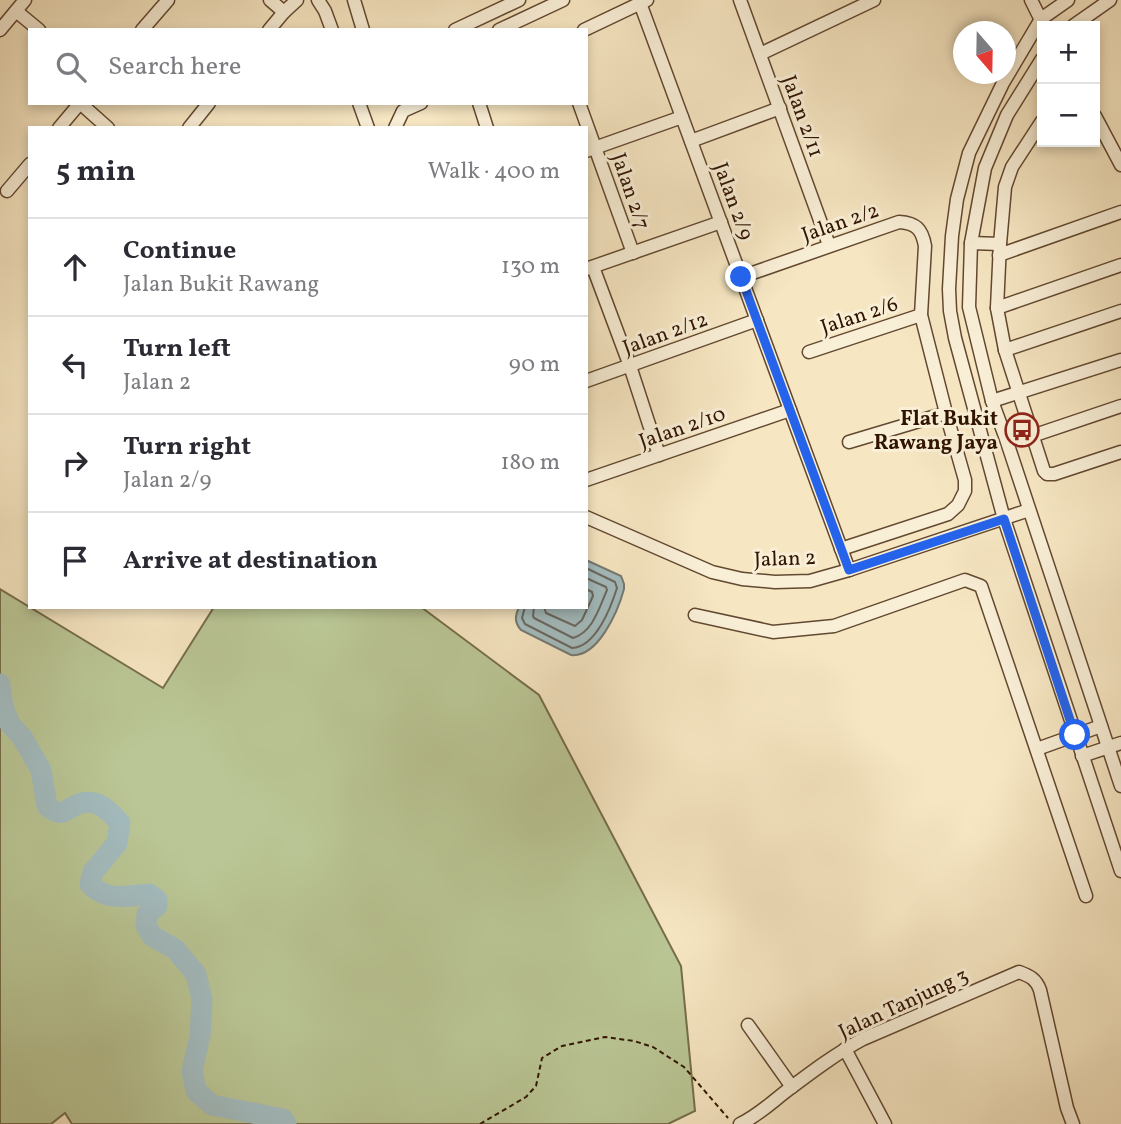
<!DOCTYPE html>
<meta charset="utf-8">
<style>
body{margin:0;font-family:Vollkorn,serif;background:#f7f7f7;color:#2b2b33}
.controls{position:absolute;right:21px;top:21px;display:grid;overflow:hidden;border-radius:0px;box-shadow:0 4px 10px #0003}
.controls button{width:63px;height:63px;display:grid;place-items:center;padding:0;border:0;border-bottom:2px solid #e1e1e2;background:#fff;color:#2b2b33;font:35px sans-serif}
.compass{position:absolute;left:953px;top:21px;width:63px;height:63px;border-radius:50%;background:#fff;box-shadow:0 4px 10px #0003;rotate:160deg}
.stop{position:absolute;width:21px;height:21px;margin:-16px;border:5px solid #2563eb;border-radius:50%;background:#fff}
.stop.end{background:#2563eb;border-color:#fff;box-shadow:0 2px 7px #0008}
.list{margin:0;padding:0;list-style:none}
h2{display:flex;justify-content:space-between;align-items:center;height:91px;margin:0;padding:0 28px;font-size:30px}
h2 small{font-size:23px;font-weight:400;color:#7c7c81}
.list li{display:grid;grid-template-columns:46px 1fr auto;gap:21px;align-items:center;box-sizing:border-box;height:98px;padding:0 28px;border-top:2px solid #e1e1e2}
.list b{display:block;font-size:26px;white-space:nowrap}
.list p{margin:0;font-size:23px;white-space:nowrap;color:#7c7c81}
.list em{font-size:23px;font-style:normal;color:#7c7c81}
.icon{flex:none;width:38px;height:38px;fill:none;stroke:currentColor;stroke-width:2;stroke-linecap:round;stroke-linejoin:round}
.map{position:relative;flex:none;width:1121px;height:1124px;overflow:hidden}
.search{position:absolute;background:#fff;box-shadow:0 4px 10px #0003;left:28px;top:28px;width:560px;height:77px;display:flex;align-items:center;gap:18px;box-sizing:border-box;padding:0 24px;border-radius:0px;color:#7c7c81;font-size:26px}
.panel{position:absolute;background:#fff;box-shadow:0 4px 10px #0003;left:28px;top:126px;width:560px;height:483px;border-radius:0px}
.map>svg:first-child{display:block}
</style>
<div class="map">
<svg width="1121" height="1124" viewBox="0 0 1121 1124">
<rect width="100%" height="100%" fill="#f6e6c2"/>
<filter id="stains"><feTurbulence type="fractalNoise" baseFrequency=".00286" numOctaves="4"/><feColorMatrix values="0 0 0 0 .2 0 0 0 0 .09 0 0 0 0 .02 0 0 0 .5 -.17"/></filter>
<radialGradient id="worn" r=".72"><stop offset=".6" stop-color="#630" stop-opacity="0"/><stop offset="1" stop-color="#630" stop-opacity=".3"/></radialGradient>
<polygon fill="#bac695" stroke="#766d4a" stroke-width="2" points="0,589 163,688 214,607 421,607 539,695 681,966 695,1111 668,1124 72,1124 65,1113 51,1124 0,1124"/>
<path fill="#a3bcbf" stroke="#757973" stroke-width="2" d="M 586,560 L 621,576 L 624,584 L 624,589 C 618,611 598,658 571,655 L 521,630 C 514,622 515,616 519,607 L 586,607 Z"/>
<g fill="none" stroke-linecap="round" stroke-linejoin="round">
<g stroke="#6a6860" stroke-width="2">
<path d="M 525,607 L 522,618 L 525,624 L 572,648 C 596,647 611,607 617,588 L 615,582 L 586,568"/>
<path d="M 534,607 L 533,616 L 534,618 L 573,638 C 593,632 599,608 607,590 L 606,587 L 586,578"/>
<polyline points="544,607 546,613 575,626 582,620 593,596 592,592 586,589"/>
</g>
<path stroke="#a3bcbf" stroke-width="21" d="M 0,684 L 3,707 L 10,724 L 22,737 L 41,770 L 47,806 C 66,821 65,806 82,803 C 99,799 110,812 120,823 L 117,843 L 93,872 L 90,884 C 106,902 128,896 149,894 L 157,900 L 157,906 L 147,914 L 146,925 L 152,936 L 175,949 L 196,974 L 202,999 L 200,1036 L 192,1071 L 196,1091 L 212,1105 L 283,1119 L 286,1124"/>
<defs>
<g id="minor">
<polyline points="270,0 284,12"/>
<polyline points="318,0 325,11 332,30"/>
<polyline points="354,0 363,30"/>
<polyline points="740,0 829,245"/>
<polyline points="1031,0 1044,26"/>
<polyline points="1068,0 1041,19 1003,83 969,153 957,199 952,236 949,289 950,311 955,338 1004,519 1121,871"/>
<polyline points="640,3 849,570"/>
<polyline points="16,11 39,30"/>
<polyline points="1073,26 1110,0"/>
<polyline points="0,30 25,0"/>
<polyline points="142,30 168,0"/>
<polyline points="269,30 284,12 297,0"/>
<polyline points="455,30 519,0"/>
<polyline points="499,30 563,0"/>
<polyline points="584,30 647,0"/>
<polyline points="760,54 874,0"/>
<polyline points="1042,59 1007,115 985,168 971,243 969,307 992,401 1006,439 1121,786"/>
<polyline points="80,103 108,128"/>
<polyline points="359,103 368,128"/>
<polyline points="479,103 487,128"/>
<polyline points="579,103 633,253"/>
<polyline points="1095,116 1121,165"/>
<polyline points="59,128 80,103"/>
<polyline points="189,128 209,103"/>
<polyline points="395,128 403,111 421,103"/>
<polyline points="691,141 780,108"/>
<polyline points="586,151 682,117"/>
<polyline points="7,191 30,164"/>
<polyline points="971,243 1000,244 1005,187 1012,167 1042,121"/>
<polyline points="1000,244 997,308 1005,350 1044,471 1047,474 1054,474 1121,452"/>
<polyline points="999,255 1121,212"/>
<polyline points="593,267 630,366 659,455"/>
<polyline points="586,269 721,222"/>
<path d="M 741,277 L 899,222 C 916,223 922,229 925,246 L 921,315 L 946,413 L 965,480 L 965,491 L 958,505 L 948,514 L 841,549"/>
<polyline points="997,308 1121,265"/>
<polyline points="1005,350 1121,311"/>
<polyline points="809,352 921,315"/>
<polyline points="586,381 757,320"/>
<polyline points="992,401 1121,360"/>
<polyline points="1032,436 1121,406"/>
<polyline points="849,442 946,413"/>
<polyline points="586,480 790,410"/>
<polyline points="586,517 712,572 742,579 775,582 810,581 849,570 1029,510"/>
<polyline points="695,615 773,632 834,626 965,580 981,586 1086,896"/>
<polyline points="1037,749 1101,726"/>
<polyline points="1082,756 1121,743"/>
<polyline points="748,1025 792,1087"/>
<polyline points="845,1049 885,1124"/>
<path d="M 740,1124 C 758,1116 773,1101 789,1089 C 813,1071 837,1053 863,1039 L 1019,972 C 1030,976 1036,979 1040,990 L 1067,1108 L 1073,1124"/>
</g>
</defs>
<use href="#minor" stroke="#624830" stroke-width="15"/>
<polyline stroke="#311400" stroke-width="2" stroke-dasharray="5 3.5" stroke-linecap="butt" points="480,1124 526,1097 536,1086 542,1058 562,1046 605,1037 634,1041 653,1047 684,1067 728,1118"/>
<use href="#minor" stroke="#f9efd7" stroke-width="12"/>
</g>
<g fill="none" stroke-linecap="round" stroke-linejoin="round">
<polyline stroke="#2563eb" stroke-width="9" points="741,277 849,570 1004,519 1075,735"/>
</g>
<defs>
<symbol id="bus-ring" viewBox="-11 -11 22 22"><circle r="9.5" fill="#f9efd7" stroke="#8f2418" stroke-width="1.5"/><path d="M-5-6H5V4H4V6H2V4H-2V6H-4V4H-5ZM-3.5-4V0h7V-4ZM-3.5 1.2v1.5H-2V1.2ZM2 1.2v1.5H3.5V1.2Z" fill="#8f2418"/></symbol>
</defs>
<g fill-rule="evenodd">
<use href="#bus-ring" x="1003" y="411" width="38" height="38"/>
</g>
<g text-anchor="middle" stroke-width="6" stroke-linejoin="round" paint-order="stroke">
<g font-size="21" fill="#311400" stroke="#f9efd7">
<text transform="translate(803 116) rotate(70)" y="7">Jalan 2/11</text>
<text transform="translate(631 191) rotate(71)" y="7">Jalan 2/7</text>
<text transform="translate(734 201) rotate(70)" y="7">Jalan 2/9</text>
<text transform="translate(840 222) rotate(-19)" y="7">Jalan 2/2</text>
<text transform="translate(859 315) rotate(-18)" y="7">Jalan 2/6</text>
<text transform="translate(665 333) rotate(-20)" y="7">Jalan 2/12</text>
<text transform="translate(682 427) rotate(-19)" y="7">Jalan 2/10</text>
<text transform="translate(785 558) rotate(-2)" y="7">Jalan 2</text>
<text transform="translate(903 1003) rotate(-25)" y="7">Jalan Tanjung 3</text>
</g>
<g font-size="21" font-weight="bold" fill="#311400" stroke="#f9efd7" text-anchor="end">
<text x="998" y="425">Flat Bukit<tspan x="998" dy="24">Rawang Jaya</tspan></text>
</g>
</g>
<rect width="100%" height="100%" filter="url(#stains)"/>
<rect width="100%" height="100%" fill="url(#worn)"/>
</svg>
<div class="controls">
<button>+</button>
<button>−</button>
</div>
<svg class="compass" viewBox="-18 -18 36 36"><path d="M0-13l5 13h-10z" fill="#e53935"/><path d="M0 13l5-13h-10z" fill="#7c7c81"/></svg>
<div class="stop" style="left:1075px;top:735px"></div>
<div class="stop end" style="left:741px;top:277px"></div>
<div class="search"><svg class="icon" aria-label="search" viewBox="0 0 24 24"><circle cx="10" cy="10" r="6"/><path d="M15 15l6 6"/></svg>Search here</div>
<section class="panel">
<h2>5 min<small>Walk · 400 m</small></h2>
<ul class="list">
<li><svg class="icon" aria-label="ahead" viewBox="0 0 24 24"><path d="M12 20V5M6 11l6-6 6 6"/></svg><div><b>Continue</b><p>Jalan Bukit Rawang</p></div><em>130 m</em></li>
<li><svg class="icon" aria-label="left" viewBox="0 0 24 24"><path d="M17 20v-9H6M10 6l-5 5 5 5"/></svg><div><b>Turn left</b><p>Jalan 2</p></div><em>90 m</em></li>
<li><svg class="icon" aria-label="right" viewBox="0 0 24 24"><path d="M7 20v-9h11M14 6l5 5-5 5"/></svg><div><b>Turn right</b><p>Jalan 2/9</p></div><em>180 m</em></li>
<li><svg class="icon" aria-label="arrive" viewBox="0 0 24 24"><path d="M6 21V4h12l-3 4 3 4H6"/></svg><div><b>Arrive at destination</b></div></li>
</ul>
</section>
</div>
